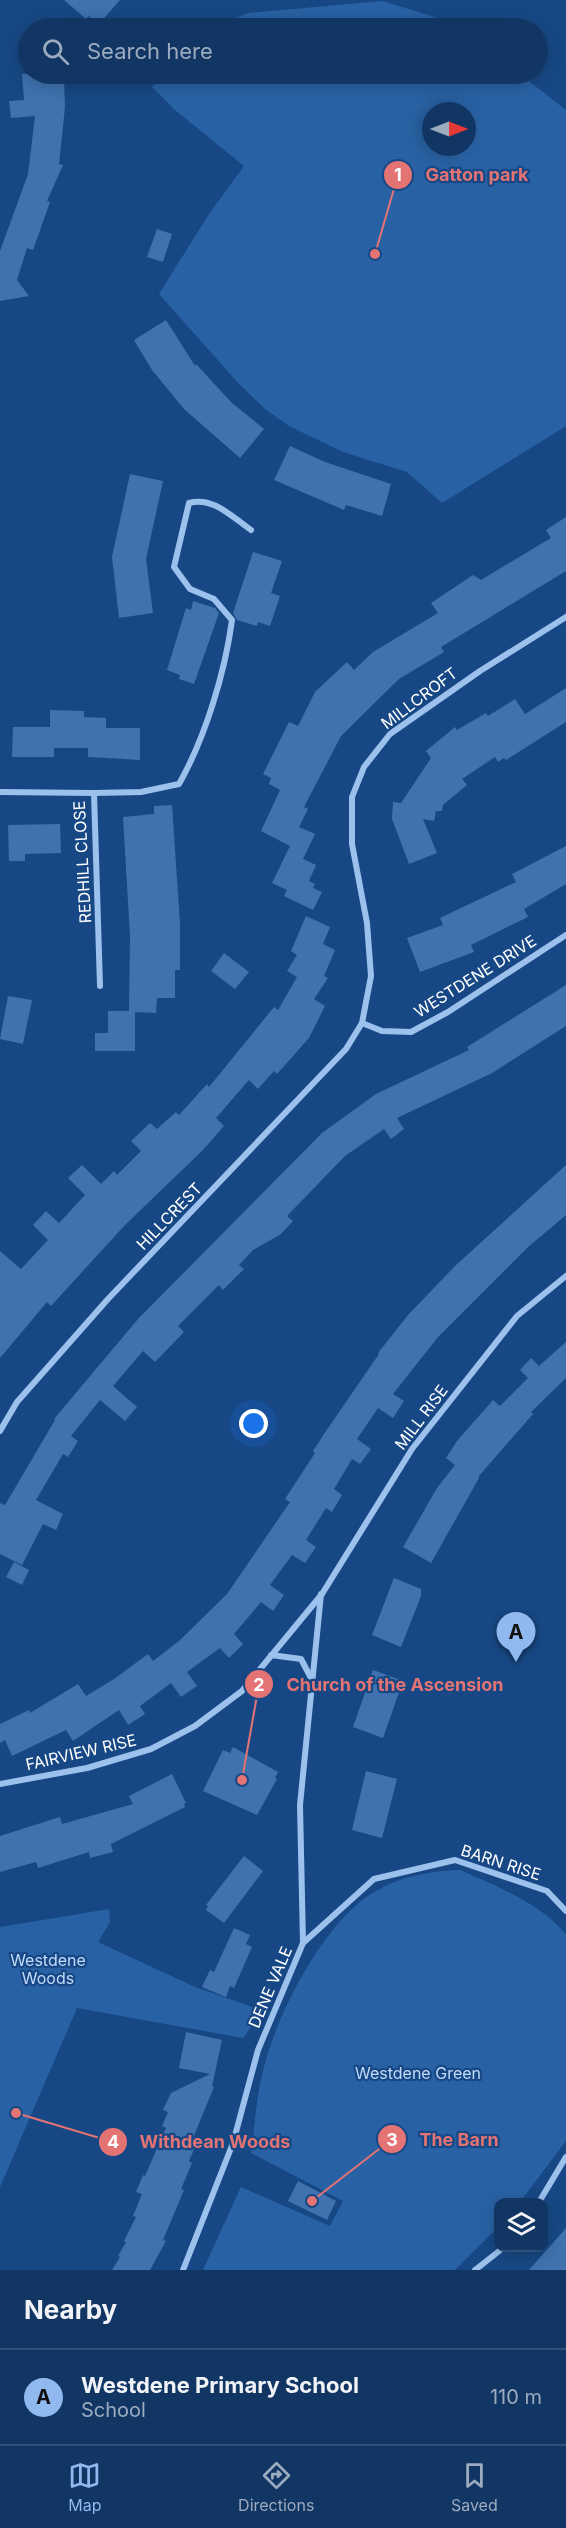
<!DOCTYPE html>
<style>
body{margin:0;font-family:Inter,sans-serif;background:#1e416d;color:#f1f3f6}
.controls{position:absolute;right:18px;bottom:18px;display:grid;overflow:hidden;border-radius:12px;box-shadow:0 3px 15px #0003}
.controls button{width:54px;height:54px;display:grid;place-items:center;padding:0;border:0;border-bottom:2px solid #305078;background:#113664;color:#f1f3f6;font:30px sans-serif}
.compass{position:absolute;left:422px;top:102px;width:54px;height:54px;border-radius:50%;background:#113664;box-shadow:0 3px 15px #0003;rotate:90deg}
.you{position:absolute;left:254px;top:1424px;width:21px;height:21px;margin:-15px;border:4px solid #fff;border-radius:50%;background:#1a73e8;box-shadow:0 0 0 9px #1a73e833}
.badge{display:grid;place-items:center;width:39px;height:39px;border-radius:50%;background:#90b9f0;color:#111;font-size:20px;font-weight:700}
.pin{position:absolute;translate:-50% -50px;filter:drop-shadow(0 2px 3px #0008)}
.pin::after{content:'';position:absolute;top:32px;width:21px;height:18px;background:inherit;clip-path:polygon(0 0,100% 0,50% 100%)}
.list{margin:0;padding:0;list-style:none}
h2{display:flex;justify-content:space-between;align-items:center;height:78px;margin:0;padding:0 24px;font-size:26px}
h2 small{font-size:20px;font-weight:400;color:#9cabbf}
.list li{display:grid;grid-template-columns:39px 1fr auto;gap:18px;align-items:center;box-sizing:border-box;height:96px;padding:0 24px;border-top:2px solid #305078}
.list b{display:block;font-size:22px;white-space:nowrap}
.list p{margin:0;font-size:20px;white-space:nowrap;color:#9cabbf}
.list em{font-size:20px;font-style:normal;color:#9cabbf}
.icon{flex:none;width:33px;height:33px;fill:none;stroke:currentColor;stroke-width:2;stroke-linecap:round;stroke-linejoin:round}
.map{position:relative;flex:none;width:566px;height:2270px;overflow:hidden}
.search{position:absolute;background:#113664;box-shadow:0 3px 15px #0003;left:18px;right:18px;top:18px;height:66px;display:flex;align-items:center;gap:15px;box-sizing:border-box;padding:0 21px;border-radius:33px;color:#9cabbf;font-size:22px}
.sheet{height:174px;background:#113664}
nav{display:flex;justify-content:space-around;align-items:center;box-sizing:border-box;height:84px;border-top:2px solid #305078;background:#113664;font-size:16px;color:#9cabbf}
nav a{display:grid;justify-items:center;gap:3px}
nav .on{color:#90b9f0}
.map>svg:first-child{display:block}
</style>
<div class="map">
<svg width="566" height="2270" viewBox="0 0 566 2270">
<rect width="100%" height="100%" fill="#174885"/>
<g fill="#2962a4" fill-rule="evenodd">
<polygon points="383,1 457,24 462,28 209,28 248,13"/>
<path d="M 163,74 L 520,74 L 566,110 L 566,426 L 442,503 L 407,472 L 343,452 L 289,426 L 265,409 L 239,384 L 159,294 L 209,214 L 244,166 L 175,110 L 152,87 ZM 431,111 L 467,111 L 467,147 L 431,147 Z"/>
<path d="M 460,1870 C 498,1887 538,1902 566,1934 L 566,2141 L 520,2202 L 498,2202 L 498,2227 L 455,2270 L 203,2270 L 241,2187 L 330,2226 L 343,2201 L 251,2153 C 255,2126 256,2097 263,2071 C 276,2015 324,1920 376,1891 C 402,1876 430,1871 460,1870 Z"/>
<polygon points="109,1909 110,1922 98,1942 195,1987 255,2008 251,2027 243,2038 77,2008 0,2187 0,1927"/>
</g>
<g fill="#3f72af">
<polygon points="64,0 120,0 98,25 89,16 86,19"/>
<polygon points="22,74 53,74 53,78 64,78 65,107 59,164 63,165 47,201 50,202 33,250 27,248 17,280 29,296 0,301 0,251 28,174 35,116 11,118 9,101 24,100"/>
<polygon points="157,229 172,234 163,262 147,257"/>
<polygon points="166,320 195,366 196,364 231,402 264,429 240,458 184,409 152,370 134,340"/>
<polygon points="290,446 325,462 391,484 382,516 346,505 344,510 274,480"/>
<polygon points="130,474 163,481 146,559 153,613 119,618 112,557"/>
<polygon points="566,517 566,571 441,647 444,652 399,679 341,736 304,807 308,809 299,827 315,834 303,859 316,865 309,881 315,884 313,888 322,892 313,910 284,896 287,890 272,883 290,846 261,831 280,790 269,784 271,778 263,774 289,722 298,726 315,692 347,662 354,670 373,652 438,613 431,603 473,575 481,580 551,538 546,530"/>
<polygon points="253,552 282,561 271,593 280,596 270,626 258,622 257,626 237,620 233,613"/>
<polygon points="193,601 215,608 219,613 194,684 179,679 180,675 167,670 186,608 191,610"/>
<polygon points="566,688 566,722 506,760 504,758 498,762 495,757 462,779 467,785 443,805 442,811 436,811 434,821 423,819 437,853 409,864 392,819 393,802 401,803 431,758 426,751 455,727 457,730 486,713 488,716 515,699 525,714"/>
<polygon points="50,710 84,711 84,717 106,718 106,728 140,728 140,760 88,757 88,748 54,748 54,757 12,757 13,727 50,727"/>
<polygon points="172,805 180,923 180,970 175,970 175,998 157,998 156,1013 135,1012 135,1051 95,1051 95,1033 108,1033 108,1011 129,1011 130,936 123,817 154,814 154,806"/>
<polygon points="60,824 61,853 25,854 25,861 9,861 8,825"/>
<polygon points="566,846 566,884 524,909 528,917 471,945 474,952 420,972 407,938 443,925 440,918 516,882 512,874"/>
<polygon points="306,916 330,927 323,944 335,950 324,976 328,978 314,999 325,1006 309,1038 277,1074 274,1071 258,1089 249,1080 216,1118 224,1126 202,1151 125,1225 51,1306 47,1302 0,1358 0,1251 21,1269 48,1240 33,1225 46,1211 59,1223 85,1195 68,1178 82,1165 101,1184 114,1171 117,1175 141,1151 131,1141 150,1123 157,1129 176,1112 179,1115 207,1084 209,1087 274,1007 278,1010 297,977 287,971 297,955 291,951"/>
<polygon points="224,953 249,972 235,989 211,971"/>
<polygon points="566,985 566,1026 492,1073 397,1118 404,1129 391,1139 384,1129 345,1156 287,1216 293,1221 281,1234 253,1250 239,1265 244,1269 223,1290 219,1285 178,1326 184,1332 155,1362 143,1351 113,1386 137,1407 125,1421 100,1400 71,1436 78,1441 68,1457 63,1454 36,1500 63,1514 56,1530 43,1524 22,1565 0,1554 0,1503 5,1505 55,1420 54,1419 138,1319 322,1133 376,1094 469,1050 467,1047"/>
<polygon points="8,996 32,1000 23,1044 0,1039"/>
<polygon points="566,1165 566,1215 528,1247 438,1337 393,1394 404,1401 393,1418 378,1408 357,1439 371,1449 360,1464 352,1459 334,1489 342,1495 332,1512 326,1508 306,1540 316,1547 305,1563 292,1555 270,1585 284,1595 273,1611 261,1602 234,1634 243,1644 229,1658 220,1648 187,1672 197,1686 181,1697 171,1683 140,1706 145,1714 128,1725 119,1710 73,1741 66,1730 12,1756 5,1740 0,1743 0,1724 29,1710 30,1713 78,1684 86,1696 114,1679 148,1654 153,1661 179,1641 227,1594 290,1502 285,1499 315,1453 313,1451 326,1431 379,1354 378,1353 408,1315 455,1266"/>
<polygon points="566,1342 566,1378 531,1412 533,1414 478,1477 479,1478 431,1563 403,1547 437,1488 455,1465 446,1458 457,1441 493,1400 500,1406 528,1378 520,1370 531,1358 539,1366"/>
<polygon points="14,1562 29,1570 22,1585 6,1577"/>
<polygon points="394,1578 421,1589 421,1596 401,1647 372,1635"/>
<polygon points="373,1670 403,1681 383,1738 353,1727"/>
<polygon points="233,1747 278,1772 275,1778 277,1779 257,1815 203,1791 223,1750 230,1753"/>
<polygon points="366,1771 397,1779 382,1838 352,1830"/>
<polygon points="172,1774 186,1803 184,1804 185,1807 111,1844 113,1852 90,1858 89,1852 38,1868 36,1862 0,1872 0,1836 60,1817 62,1824 133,1804 129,1796"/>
<polygon points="244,1856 263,1871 224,1923 206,1910 208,1906 206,1905"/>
<polygon points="234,1928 250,1935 246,1944 252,1947 234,1988 230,1986 226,1997 202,1987 210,1970 214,1972"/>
<polygon points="186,2032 222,2040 212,2086 214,2087 193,2138 198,2140 189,2161 192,2163 181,2189 184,2190 163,2240 166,2241 150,2270 112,2270 120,2257 118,2256 126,2242 124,2241 136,2217 133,2216 142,2194 136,2192 143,2175 145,2176 166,2128 162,2126 168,2112 163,2110 171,2093 210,2074 179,2068"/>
<polygon points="298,2181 336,2201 327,2220 288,2201"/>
<polygon points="566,2228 566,2270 529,2270"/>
</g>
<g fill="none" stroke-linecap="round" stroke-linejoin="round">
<g stroke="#9cc1ed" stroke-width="6">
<polyline points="0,792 94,793 100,986"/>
<path d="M 94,793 L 141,792 L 179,784 C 205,738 225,673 232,620 L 214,599 L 190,589 L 174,567 L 189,503 C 213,496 232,517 251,530"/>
<polyline points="362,1023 382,1031 411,1032 448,1012 566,935"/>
<polyline points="0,1431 17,1402 108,1299 346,1049 362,1023 371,976 367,923 352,844 352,797 364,767 390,734 480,671 566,617"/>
<polyline points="271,1655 301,1659 311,1678"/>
<polyline points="0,1784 87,1768 151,1749 195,1726 242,1691 322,1594 412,1449 517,1316 566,1276"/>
<polyline points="303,1943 374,1879 455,1860 547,1891 566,1911"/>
<polyline points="539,2202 566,2157"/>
<polyline points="183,2270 233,2143 258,2050 303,1943 300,1805 321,1594"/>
<polyline points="475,2270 503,2248"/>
</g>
</g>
<g text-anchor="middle" stroke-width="4.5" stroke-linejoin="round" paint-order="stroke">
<g font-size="16" fill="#fff" stroke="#174885">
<text transform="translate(419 698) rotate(-37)" y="6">MILLCROFT</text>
<text transform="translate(82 862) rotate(-93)" y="6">REDHILL CLOSE</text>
<text transform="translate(475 976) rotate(-32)" y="6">WESTDENE DRIVE</text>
<text transform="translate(169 1216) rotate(-46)" y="6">HILLCREST</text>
<text transform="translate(421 1417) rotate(-53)" y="6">MILL RISE</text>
<text transform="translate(81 1752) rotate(-13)" y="6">FAIRVIEW RISE</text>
<text transform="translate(501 1862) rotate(18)" y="6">BARN RISE</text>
<text transform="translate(270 1987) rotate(-67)" y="6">DENE VALE</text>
</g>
<g font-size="16" fill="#c1dbfa" stroke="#174885">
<text x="48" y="1966">Westdene<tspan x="48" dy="18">Woods</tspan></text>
<text x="418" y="2079">Westdene Green</text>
</g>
</g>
<path fill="none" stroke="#e47373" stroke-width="2" d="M375 254L398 175M242 1780L259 1684M312 2201L392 2139M16 2113L113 2142"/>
<g fill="#e47373" stroke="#174885" stroke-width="2">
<circle cx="375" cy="254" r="6"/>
<circle cx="242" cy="1780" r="6"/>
<circle cx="312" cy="2201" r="6"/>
<circle cx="16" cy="2113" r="6"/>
<circle cx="398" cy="175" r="15"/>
<circle cx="259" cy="1684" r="15"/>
<circle cx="392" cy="2139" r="15"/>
<circle cx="113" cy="2142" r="15"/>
</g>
<g font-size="18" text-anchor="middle" font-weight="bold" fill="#fff">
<text x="398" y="181">1</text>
<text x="259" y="1691">2</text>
<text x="392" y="2146">3</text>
<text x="113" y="2148">4</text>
</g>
<g font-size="18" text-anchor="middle" font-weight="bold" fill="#e47373" stroke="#174885" stroke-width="4.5" stroke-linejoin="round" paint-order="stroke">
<text x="477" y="181">Gatton park</text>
<text x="395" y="1691">Church of the Ascension</text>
<text x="459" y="2146">The Barn</text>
<text x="215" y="2148">Withdean Woods</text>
</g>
</svg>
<div class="controls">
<button><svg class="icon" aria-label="layers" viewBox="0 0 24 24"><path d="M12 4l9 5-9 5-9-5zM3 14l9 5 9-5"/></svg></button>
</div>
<svg class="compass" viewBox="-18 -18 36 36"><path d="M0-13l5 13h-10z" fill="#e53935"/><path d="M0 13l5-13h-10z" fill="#9cabbf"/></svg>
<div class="you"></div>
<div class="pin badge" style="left:516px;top:1662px">A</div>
<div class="search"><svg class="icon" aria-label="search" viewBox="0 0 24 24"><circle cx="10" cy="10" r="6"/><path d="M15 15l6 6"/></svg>Search here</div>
</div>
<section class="sheet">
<h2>Nearby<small></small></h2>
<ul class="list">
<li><span class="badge">A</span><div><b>Westdene Primary School</b><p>School</p></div><em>110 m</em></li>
</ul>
</section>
<nav>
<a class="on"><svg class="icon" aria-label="map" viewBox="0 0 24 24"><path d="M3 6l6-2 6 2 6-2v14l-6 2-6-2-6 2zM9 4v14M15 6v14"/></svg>Map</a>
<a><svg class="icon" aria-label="directions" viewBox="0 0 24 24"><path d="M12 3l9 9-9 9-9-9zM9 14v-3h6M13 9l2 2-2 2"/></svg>Directions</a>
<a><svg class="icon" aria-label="saved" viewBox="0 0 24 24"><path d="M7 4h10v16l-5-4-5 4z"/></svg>Saved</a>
</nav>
